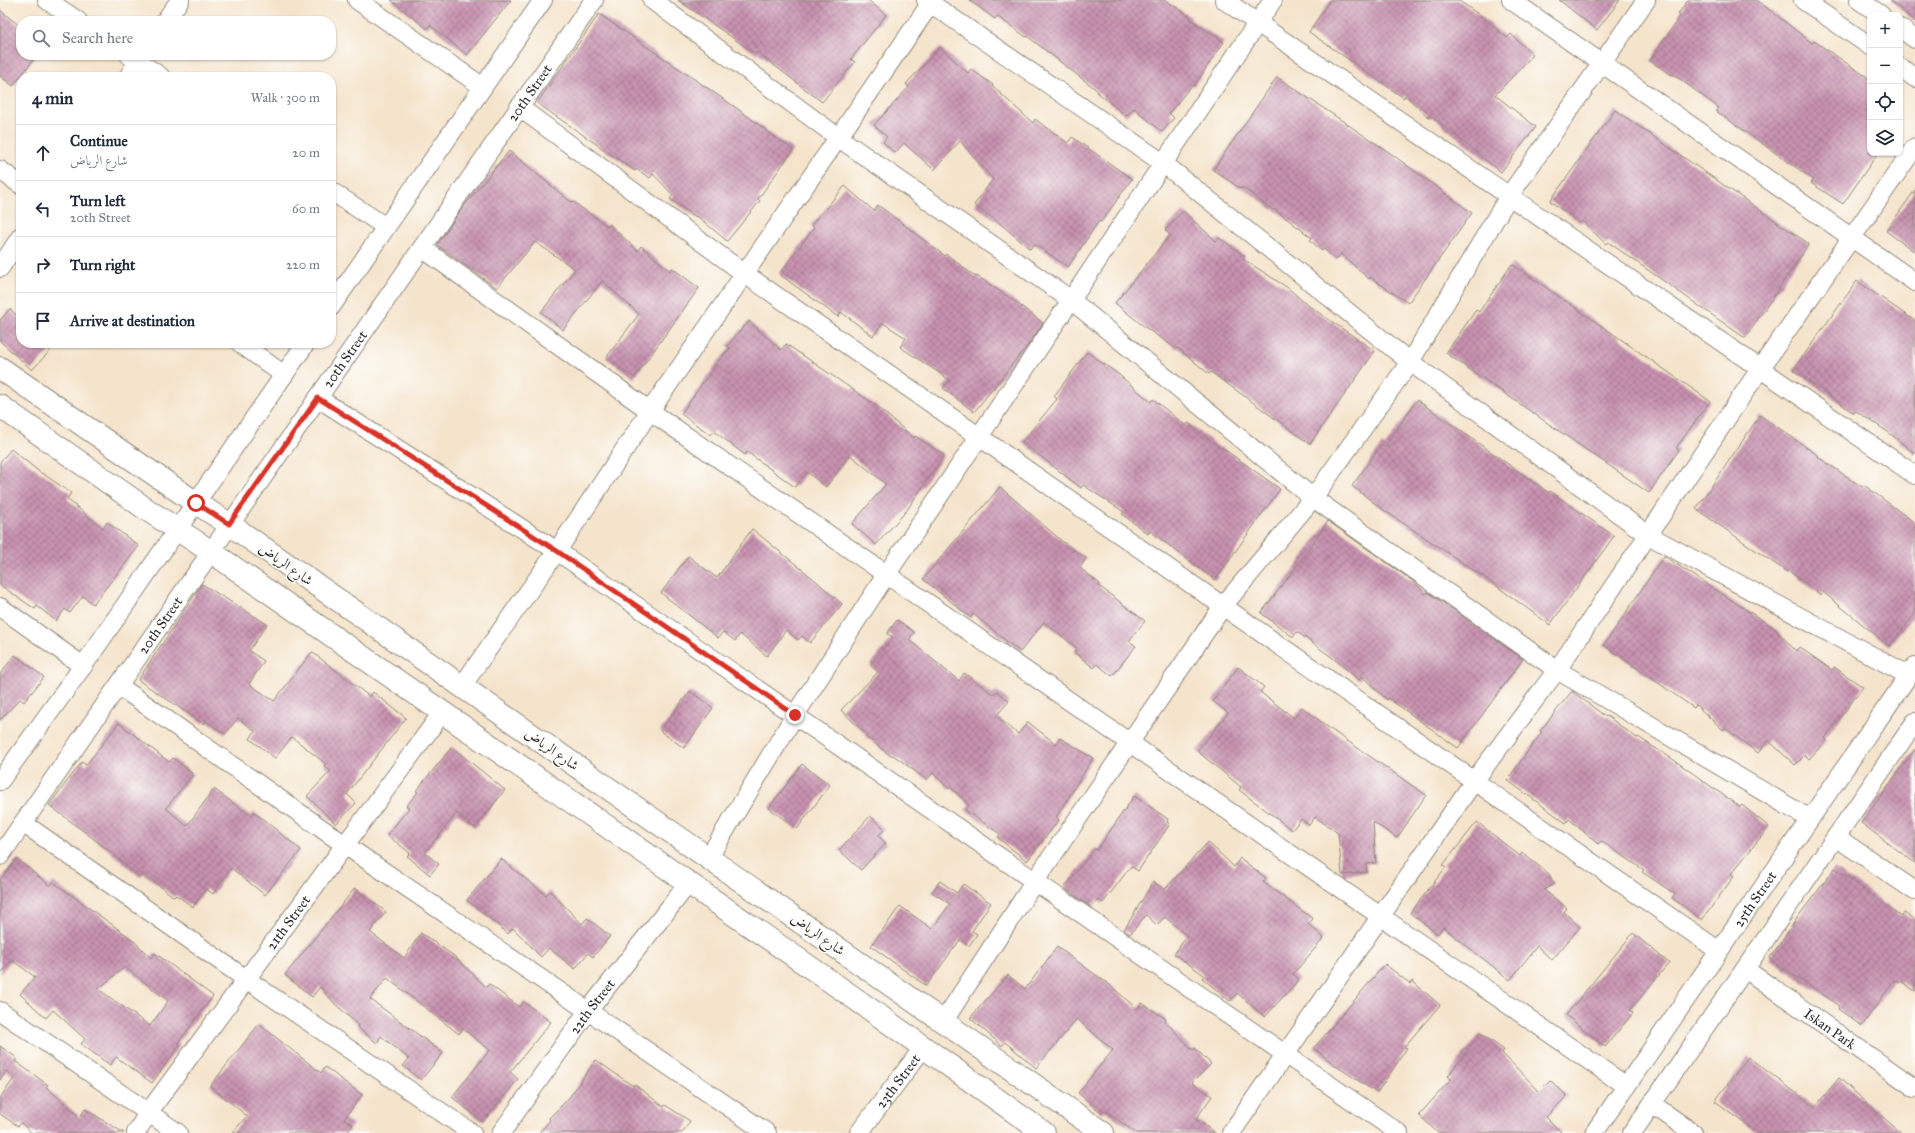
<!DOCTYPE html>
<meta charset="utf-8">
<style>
body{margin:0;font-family:"IM FELL Great Primer",Amiri,serif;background:#f6f6f7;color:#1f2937}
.controls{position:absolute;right:12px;top:12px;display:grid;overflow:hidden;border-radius:8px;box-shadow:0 1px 3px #0004}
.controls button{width:36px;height:36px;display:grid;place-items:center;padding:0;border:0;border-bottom:1px solid #e0e1e3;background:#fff;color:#1f2937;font:20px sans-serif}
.stop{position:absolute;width:12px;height:12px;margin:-9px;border:3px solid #d93025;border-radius:50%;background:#fff}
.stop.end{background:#d93025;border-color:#fff;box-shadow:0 1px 4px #0008}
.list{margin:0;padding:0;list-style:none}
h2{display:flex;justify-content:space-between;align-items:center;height:52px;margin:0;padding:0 16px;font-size:17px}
h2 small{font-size:13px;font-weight:400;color:#747a83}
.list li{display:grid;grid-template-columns:26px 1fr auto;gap:12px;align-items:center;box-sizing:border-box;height:56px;padding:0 16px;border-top:1px solid #e0e1e3}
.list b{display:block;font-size:15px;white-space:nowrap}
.list p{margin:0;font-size:13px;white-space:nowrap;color:#747a83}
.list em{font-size:13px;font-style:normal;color:#747a83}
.icon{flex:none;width:22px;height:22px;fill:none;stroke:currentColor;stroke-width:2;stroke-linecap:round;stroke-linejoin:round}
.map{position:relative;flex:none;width:1915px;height:1133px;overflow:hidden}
.search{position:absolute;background:#fff;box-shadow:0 1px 3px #0004;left:16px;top:16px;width:320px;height:44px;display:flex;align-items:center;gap:10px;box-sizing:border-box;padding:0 14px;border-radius:16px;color:#747a83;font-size:15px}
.panel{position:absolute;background:#fff;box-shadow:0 1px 3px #0004;left:16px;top:72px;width:320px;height:276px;border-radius:16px}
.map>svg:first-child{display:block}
</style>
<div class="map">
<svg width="1915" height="1133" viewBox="0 0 1915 1133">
<defs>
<pattern id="building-cross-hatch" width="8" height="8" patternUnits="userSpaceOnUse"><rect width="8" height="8" fill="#c892b0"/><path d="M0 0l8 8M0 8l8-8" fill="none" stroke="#a3778f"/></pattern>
</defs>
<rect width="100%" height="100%" fill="#fdfcf7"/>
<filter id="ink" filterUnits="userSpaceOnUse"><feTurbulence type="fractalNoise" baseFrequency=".025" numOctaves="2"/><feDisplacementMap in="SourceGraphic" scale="8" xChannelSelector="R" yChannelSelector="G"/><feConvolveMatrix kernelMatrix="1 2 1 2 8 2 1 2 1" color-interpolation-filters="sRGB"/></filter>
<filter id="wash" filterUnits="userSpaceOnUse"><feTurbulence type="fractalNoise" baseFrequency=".012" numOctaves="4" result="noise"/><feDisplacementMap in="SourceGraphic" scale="16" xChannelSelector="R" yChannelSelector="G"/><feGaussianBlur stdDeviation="0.9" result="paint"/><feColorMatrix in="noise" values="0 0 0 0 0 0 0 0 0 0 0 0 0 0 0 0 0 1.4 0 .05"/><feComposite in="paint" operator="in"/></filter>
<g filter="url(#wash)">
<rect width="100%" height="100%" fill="#f5e4cc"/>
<g id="blocks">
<g fill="url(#building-cross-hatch)" fill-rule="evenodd">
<polygon points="391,0 511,0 467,55 430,25 427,29"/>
<polygon points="678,0 868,0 886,15 851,59 855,62 822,102 757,52 756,54"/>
<polygon points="969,0 1165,0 1191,17 1190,19 1224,42 1194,86 1192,85 1169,113 1174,118 1162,132 1134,108 1126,116 1097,92 1098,91 1027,36 1026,37 997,16 995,19"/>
<polygon points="1330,0 1458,0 1481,16 1507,38 1511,34 1533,55 1495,95 1536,127 1501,172 1431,116 1429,118 1405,95 1404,98 1309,32"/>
<polygon points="1559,0 1620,0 1597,30"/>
<polygon points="1688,0 1757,0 1812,43 1814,41 1870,79 1870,153 1878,153 1843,204 1811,183 1814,180 1716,111 1718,107 1673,74 1672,75 1650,61 1680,16 1678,14"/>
<polygon points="1890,0 1915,0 1915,22"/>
<polygon points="0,10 21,27 21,55 37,55 13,86 0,76"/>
<polygon points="599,14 735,107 793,150 758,199 760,201 727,241 697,216 696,217 670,199 673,195 653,174 650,178 636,169 635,171 537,103"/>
<polygon points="940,47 968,73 971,69 993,85 992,86 1033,123 1035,119 1068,143 1072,137 1132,179 1101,222 1099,221 1068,267 1034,244 1030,249 997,221 974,205 993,179 960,141 934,170 904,143 895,153 883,142 887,137 874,125 909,87 906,84"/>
<polygon points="1277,77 1393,155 1472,213 1408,303 1370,277 1369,279 1341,254 1336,260 1324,249 1322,251 1310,240 1312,238 1274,209 1273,210 1242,187 1241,189 1213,170"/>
<polygon points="1615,110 1809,244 1745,338 1608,242 1606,244 1582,221 1580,223 1550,201"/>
<polygon points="509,151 571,202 572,201 607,226 609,224 638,251 641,246 670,271 672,268 699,288 634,378 606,358 639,314 602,281 563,330 541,312 575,269 535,242 497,288 437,245 463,207"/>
<polygon points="845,186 874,211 878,205 945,256 946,254 976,277 977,276 1013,300 1043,323 1031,341 974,412 943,388 950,380 900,347 906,338 883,323 873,336 841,312 838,317 779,274 814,228 811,225"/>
<polygon points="1915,190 1915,252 1886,231"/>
<polygon points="1183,211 1216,241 1219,238 1245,256 1243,259 1288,288 1306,304 1375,351 1310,444 1211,372 1209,374 1178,348 1177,349 1146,328 1115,303 1170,235 1165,230"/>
<polygon points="1512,264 1710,401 1676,448 1679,450 1649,493 1446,353 1476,310 1479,312"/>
<polygon points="1857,281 1915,321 1915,454 1888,432 1856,411 1854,413 1793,370"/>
<polygon points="10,309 21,319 21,343 57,343 32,370 0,341 0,320"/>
<polygon points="749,321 781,350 786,344 874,404 914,438 915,436 944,455 907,510 876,545 852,524 886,484 850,455 826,487 807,472 795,487 747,452 745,455 714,431 711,435 681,414 716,364 730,348 727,346"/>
<polygon points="1087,352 1118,374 1151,402 1153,399 1186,426 1188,423 1220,448 1221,447 1280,489 1215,580 1150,531 1148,534 1122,514 1124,512 1083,485 1081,488 1022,442 1057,399 1054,396"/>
<polygon points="1417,400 1549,493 1550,491 1614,536 1550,625 1484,577 1385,511 1352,486 1382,444 1385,446"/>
<polygon points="1760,415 1819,456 1818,457 1862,487 1864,485 1915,523 1915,614 1889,646 1823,592 1821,595 1788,570 1787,572 1696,509"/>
<polygon points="11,449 42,474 42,473 71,493 67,499 103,528 107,522 139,546 93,604 83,596 70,613 65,609 56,621 37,606 35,609 0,585 0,462"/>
<polygon points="1000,487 1063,542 1086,558 1080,568 1100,584 1099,586 1145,621 1129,641 1136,646 1112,676 1097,664 1094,668 1074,652 1077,648 1044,622 1020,652 973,614 971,618 923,579"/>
<polygon points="1328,521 1414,582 1426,594 1428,592 1523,659 1458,748 1388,698 1387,700 1362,676 1359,680 1333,658 1297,632 1293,637 1261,613 1294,570"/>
<polygon points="752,529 815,580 842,604 810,643 802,636 798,640 786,630 767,656 740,634 735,641 723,632 718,638 661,593 688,556 717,578"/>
<polygon points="1664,556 1774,628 1796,651 1799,647 1832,670 1834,667 1863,687 1825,738 1827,740 1809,759 1805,755 1795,765 1768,740 1758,753 1725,728 1723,730 1696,705 1694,708 1604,645"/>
<polygon points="202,584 267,624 249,651 264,661 249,684 274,701 312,652 370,697 373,692 406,718 347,794 356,803 336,824 307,796 331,771 324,766 326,764 292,737 275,758 250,739 255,731 238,718 225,734 206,721 204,724 138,680"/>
<polygon points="897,620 914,632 909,640 959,681 964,673 993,694 997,691 1009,701 996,716 1018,734 1028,722 1056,744 1060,738 1093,758 1056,817 1059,820 1027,861 998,838 1000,834 965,810 969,805 950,787 949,789 933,773 927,780 893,755 891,756 866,737 867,735 841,710 878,672 870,665 893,637 887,634"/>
<polygon points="15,655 44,677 24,702 20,699 0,720 0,674"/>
<polygon points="1238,667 1264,687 1260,692 1294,718 1302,707 1333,731 1426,795 1397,838 1373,822 1376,863 1366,864 1367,872 1342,875 1338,833 1315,817 1309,825 1301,819 1292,830 1239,790 1241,787 1197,751 1228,713 1213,701"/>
<polygon points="690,691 713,708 684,748 660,731"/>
<polygon points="1572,691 1606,717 1607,716 1637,738 1638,737 1674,760 1740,807 1742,805 1769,827 1731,874 1734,876 1702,920 1672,898 1675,894 1642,872 1644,870 1601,841 1598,844 1569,819 1566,823 1507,780 1542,732 1540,731"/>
<polygon points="119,723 169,762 173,758 193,774 166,808 187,826 214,789 251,816 254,812 301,850 265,895 231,868 213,894 206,889 193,907 176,895 174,897 143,873 140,877 107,849 49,805 82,762 86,765"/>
<polygon points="452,747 505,790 475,828 457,813 425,853 439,864 430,875 407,856 410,853 387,835 409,808 406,806 418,792 416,791"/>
<polygon points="1915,749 1915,863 1861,823"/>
<polygon points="802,764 830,785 797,829 769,808"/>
<polygon points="1134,796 1168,819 1167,822 1170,824 1138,871 1131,866 1103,903 1098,899 1091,907 1064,888 1095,848 1097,850"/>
<polygon points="870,816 885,829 878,836 886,843 861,870 839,850"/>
<polygon points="1477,822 1520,856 1522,853 1549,874 1554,884 1544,890 1567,908 1564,912 1580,927 1552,960 1537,946 1510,980 1443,927 1438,934 1410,913 1446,867 1443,865"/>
<polygon points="1208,842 1234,867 1240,858 1266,878 1263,882 1313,919 1308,924 1324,938 1293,974 1299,979 1265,1017 1237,993 1230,1001 1202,978 1204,975 1174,954 1187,936 1165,917 1157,925 1146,915 1130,934 1124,930 1153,882 1165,889"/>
<path d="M 17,859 L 50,886 L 53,882 L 132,939 L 151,958 L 155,953 L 213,996 L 178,1043 L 180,1045 L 152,1083 L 116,1057 L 110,1065 L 81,1044 L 85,1039 L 53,1010 L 46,1018 L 20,994 L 35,977 L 12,960 L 0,974 L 0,880 ZM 125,967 L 168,1001 L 150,1026 L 98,989 Z"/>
<polygon points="501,859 546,895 550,891 582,924 587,918 610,936 593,957 588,953 575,969 549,948 541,957 513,928 508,934 467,900"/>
<polygon points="1835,868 1901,916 1903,912 1915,920 1915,991 1901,981 1899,983 1894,980 1862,1026 1838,1009 1840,1006 1769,959 1800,914"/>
<polygon points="940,881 957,893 963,884 991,903 972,931 977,934 969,946 960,940 926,986 871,946 900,906 932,929 950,904 932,892"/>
<polygon points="355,888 386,912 370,932 404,958 421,933 454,956 486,987 489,984 519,1007 524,1002 551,1022 510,1072 518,1079 483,1122 452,1097 490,1050 463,1029 459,1034 387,978 370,999 443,1053 421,1080 403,1066 409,1059 381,1036 377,1043 357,1027 358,1025 335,1004 320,987 312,997 285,975"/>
<polygon points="1633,933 1669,963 1630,1010 1633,1013 1605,1047 1566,1015"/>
<polygon points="1057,947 1110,985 1137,1009 1142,1003 1166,1019 1165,1021 1193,1050 1195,1048 1211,1064 1192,1083 1212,1096 1196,1119 1215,1133 1136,1133 1104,1110 1102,1113 1078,1093 1113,1050 1077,1019 1036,1068 1005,1042 1002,1046 970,1018 1008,975 1025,989"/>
<polygon points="1385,964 1410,984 1412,981 1440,1005 1404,1047 1407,1048 1377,1093 1336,1066 1314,1048"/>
<polygon points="259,1024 321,1073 325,1067 362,1095 344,1119 353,1124 347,1133 232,1133 247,1116 210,1086"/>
<polygon points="1480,1033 1504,1050 1502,1053 1539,1091 1550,1080 1567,1096 1546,1117 1562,1133 1438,1133 1419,1115 1451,1079 1448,1076"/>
<polygon points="0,1046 17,1058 15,1061 48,1085 46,1087 80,1117 85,1109 124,1133 32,1133 21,1123 18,1126 0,1114 0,1098 15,1077 7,1071 0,1080"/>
<polygon points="1748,1057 1815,1107 1839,1078 1901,1133 1758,1133 1715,1101"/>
<polygon points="596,1060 633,1086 634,1084 664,1107 665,1105 690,1121 682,1133 539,1133 550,1120 549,1118 568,1099"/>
</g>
</g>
</g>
<g filter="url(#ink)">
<use href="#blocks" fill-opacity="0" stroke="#90887c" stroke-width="1"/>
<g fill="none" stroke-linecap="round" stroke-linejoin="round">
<defs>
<g id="minor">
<polyline points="47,0 78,21"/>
<polyline points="357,0 483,87"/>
<polyline points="652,0 839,138 1071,300 1313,498 1557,670 1810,819"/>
<polyline points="926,0 1163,163 1410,362 1648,535 1908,675"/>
<polyline points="1224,0 1915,475"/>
<polyline points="1511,0 1915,282"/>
<polyline points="1803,0 1870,46"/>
<polyline points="1859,0 1881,15"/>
<polyline points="165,21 180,0"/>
<polyline points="1900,28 1915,39"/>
<polyline points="129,55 161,77"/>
<polyline points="1900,67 1915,78"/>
<polyline points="128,77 142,55"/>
<polyline points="519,107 745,274 1719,951"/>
<polyline points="0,170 21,185"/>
<polyline points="331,191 386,227"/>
<polyline points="422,248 650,411 1626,1086"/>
<polyline points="0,268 21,236"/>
<polyline points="331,307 543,0"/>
<polyline points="240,343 284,375"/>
<polyline points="318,398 557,551 1399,1133"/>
<polyline points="0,607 83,666"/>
<polyline points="119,686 345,845 767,1133"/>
<polyline points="462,686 557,551 650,411 933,0"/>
<polyline points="0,781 83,666 306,343"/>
<polyline points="23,823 246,979 472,1133"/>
<polyline points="1836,837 1915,891"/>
<path id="s1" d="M 0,856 L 594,0"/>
<polyline points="709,857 795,715 886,575 1273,0"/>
<path id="s2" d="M 1745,969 L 1915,1088"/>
<polyline points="0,1011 178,1133"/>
<polyline points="943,1022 1035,881 1223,606 1313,498 1410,362 1509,196 1646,0"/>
<polyline points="1652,1104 1693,1133"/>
<path id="s3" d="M 136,1133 L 148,1113 L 442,713"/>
<path id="s4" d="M 501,1133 L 588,1011 L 688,884"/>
<path id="s5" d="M 859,1133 L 923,1048"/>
<polyline points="1231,1133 1474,781 1557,670 1760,369 1915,147"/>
<path id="s6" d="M 1594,1133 L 1915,666"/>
<polyline points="1632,1133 1915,722"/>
</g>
<g id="major">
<polyline points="0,368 196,503 229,524 1103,1133"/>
<polyline points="0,406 146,509 210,551 850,995 1044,1133"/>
</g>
</defs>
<use href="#minor" stroke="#90887c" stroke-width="20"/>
<use href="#major" stroke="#90887c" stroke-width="24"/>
<use href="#minor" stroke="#fff" stroke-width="18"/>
<use href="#major" stroke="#fff" stroke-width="22"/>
</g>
</g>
<g fill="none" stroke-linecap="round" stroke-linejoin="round" filter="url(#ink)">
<polyline stroke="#d93025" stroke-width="5" points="196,503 229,524 318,398 557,551 795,715"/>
</g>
<g text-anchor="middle" stroke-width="3" stroke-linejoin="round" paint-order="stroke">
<g font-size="14" fill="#2b2b2b" stroke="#fdfcf7">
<text dy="5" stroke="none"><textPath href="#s1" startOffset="929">20th Street</textPath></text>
<text dy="5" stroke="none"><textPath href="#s1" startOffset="605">20th Street</textPath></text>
<text transform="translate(286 564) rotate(35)" y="5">شارع الرياض</text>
<text dy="5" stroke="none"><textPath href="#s1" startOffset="281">20th Street</textPath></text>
<text transform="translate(552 749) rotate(35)" y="5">شارع الرياض</text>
<text dy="5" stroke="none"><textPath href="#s6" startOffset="284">25th Street</textPath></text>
<text dy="5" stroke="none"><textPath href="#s3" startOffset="260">21th Street</textPath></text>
<text transform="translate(818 934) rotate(35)" y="5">شارع الرياض</text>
<text dy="5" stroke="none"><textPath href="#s4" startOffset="156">22th Street</textPath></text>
<text dy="5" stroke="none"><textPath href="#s2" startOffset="104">Iskan Park</textPath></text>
<text dy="5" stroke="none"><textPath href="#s5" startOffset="65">23th Street</textPath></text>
</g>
</g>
</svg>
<div class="controls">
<button>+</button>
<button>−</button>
<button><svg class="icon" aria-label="locate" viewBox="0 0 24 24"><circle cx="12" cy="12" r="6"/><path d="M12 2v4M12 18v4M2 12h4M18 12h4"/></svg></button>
<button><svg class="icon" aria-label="layers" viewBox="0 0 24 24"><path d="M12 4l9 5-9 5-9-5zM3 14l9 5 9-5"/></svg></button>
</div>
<div class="stop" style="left:196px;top:503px"></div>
<div class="stop end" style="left:795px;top:715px"></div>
<div class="search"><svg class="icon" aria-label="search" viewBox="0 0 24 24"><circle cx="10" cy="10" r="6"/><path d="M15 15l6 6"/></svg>Search here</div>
<section class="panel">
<h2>4 min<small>Walk · 300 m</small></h2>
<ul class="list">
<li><svg class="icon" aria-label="ahead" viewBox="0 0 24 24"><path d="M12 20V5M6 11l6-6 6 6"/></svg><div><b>Continue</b><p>شارع الرياض</p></div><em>20 m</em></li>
<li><svg class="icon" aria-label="left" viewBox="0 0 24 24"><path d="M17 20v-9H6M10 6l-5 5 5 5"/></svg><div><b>Turn left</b><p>20th Street</p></div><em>60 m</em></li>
<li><svg class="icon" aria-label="right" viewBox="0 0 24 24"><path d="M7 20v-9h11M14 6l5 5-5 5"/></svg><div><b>Turn right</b></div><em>220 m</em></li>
<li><svg class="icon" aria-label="arrive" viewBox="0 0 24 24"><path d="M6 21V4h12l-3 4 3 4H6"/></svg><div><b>Arrive at destination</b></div></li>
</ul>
</section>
</div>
